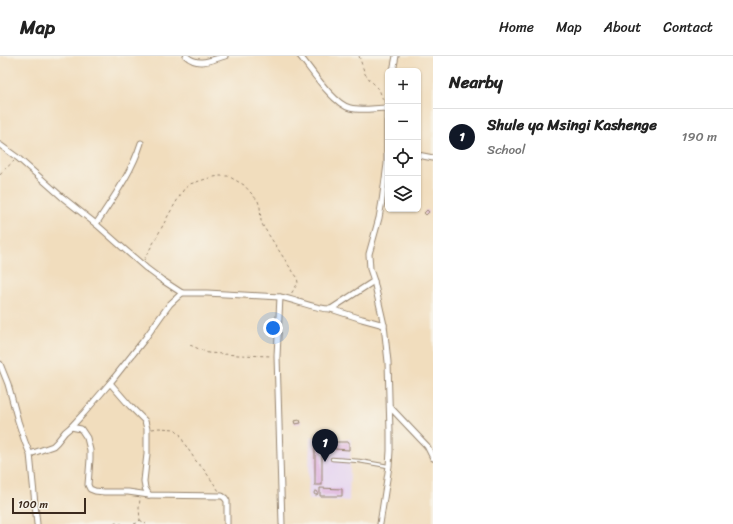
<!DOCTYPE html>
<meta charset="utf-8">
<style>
body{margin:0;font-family:Sriracha,sans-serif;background:#f2f2f2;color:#222}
.controls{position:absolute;right:12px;top:12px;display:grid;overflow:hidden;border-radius:6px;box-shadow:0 1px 3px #0004}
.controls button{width:36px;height:36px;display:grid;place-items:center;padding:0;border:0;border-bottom:1px solid #e0e0e0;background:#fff;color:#222;font:20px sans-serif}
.scale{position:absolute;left:12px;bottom:10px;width:74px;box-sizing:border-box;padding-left:4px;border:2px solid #3b2a1e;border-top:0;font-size:11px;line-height:14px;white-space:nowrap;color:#3b2a1e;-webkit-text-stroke:3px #f7f3e8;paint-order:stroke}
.you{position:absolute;left:273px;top:272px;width:14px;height:14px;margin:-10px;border:3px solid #fff;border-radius:50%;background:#1a73e8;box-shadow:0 0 0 6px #1a73e833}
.badge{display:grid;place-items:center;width:26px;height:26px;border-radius:50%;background:#111827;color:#fff;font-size:13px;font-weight:700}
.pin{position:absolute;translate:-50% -33px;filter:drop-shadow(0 1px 2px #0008)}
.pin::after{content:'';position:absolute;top:21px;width:14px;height:12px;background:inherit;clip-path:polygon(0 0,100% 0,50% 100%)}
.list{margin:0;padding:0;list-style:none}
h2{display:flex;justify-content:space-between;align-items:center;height:52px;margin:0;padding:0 16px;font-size:17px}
h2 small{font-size:13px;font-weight:400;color:#767676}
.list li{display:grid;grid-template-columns:26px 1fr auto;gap:12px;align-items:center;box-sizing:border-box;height:56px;padding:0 16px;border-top:1px solid #e0e0e0}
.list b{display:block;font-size:15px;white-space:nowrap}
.list p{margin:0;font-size:13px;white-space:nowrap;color:#767676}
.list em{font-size:13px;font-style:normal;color:#767676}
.icon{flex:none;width:22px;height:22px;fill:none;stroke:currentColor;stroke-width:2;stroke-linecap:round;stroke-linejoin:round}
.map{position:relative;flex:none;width:433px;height:468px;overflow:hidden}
header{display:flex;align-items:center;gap:24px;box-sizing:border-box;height:56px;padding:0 20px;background:#fff;border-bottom:1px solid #e0e0e0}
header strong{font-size:19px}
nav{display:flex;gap:22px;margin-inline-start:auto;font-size:14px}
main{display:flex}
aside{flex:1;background:#fff}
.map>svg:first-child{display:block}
</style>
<header>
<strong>Map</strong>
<nav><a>Home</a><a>Map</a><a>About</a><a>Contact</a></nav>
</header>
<main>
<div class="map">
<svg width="433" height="468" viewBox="0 0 433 468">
<rect width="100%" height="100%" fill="#f7f3e8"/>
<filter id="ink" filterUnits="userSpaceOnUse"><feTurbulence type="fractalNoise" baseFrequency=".025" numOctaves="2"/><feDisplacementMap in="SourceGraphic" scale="8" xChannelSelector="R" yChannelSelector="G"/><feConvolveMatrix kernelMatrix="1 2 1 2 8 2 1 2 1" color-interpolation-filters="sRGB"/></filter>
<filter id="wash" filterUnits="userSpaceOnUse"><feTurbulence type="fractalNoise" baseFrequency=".012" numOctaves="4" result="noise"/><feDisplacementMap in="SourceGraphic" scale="16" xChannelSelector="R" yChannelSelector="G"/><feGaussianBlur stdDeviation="0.9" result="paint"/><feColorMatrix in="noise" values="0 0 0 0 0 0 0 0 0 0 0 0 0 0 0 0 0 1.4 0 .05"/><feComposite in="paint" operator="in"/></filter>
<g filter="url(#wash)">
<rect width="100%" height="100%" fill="#f1ddbd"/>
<polygon fill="#e4d3f2" points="310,381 351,383 349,445 308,444"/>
<g id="blocks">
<g fill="#dbaadf">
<polygon points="427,154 429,156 426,159 424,157"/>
<polygon points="300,364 301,367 295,368 294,365"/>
<rect x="325" y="386" width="8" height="6"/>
<polygon points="336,386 349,386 349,394 335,393"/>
<rect x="315" y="389" width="7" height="40"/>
<polygon points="320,432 342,433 342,440 320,440"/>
<circle cx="316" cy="437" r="2"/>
</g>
</g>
</g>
<g filter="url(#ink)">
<use href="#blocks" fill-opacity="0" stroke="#96846e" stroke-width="1"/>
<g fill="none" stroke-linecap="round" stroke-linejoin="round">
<defs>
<polyline id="service" points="332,403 359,405 388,410"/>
<g id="minor">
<path d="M 186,0 C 198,11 211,4 225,0"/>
<path d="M 300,0 C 311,13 333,48 350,52 C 361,55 375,52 387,52"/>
<polyline points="393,15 396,0"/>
<path d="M 0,89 L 18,102 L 62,141 L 96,168 L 123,192 L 146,212 L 162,224 L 182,237 L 207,237 L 280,241 C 297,244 314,253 331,253 L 374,225"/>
<polyline points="418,99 433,102"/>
<path d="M 96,168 C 113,142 132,116 141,87"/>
<polyline points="280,241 277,300 282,468"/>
<polyline points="331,253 362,263 384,269"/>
<polyline points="0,308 8,328 18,365 25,386 30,398 37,468"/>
<polyline points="110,327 130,350 145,365 147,373 147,398 144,425 145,432 149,439"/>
<polyline points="390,351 427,390 433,402"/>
<polyline points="71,371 81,373 87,382 90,394 90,403 88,429 90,433 95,435 104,436 128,436 149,439 222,440 225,442 227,445 227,468"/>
<polyline points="30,398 53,390 57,386 65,376 71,371 84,357 110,327 144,284 161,260 170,248 182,237"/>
<polyline points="380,468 389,410 390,395 390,376 388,306 384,269 374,225 370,213 369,198 379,162 382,145 387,108 387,52 388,47"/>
</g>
</defs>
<use href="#service" stroke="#96846e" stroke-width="4.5"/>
<use href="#minor" stroke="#96846e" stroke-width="7"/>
<g stroke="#96846e" stroke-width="1" stroke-dasharray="3 3" stroke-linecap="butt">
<polyline points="359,0 365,18 371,25 379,33 383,44"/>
<polyline points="0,119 4,114 14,105"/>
<polyline points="144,204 147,198 154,186 169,158 184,133 190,128 209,122 219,120 228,120 244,129 258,145 260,151 261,165 263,170 289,210 297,221 298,227 291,238"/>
<polyline points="190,289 208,297 238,299 272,300"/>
<polyline points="152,373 159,372 175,373 180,378 184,387 196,405 205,415 219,435"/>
<polyline points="140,464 146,468"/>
<polyline points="114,467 122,468"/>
<polyline points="134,468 137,467 140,464 139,452 140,443"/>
</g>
<use href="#service" stroke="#fff" stroke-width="2.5"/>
<use href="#minor" stroke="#fff" stroke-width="5"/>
</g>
</g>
</svg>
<div class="controls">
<button>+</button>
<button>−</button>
<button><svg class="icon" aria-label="locate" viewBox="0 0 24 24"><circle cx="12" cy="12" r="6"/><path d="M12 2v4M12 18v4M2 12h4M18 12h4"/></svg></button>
<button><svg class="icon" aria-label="layers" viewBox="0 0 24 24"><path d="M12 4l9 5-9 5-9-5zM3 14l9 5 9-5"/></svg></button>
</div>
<div class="scale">100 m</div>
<div class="you"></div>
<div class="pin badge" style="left:325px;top:406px">1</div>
</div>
<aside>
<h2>Nearby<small></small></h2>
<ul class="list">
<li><span class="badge">1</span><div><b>Shule ya Msingi Kashenge</b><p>School</p></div><em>190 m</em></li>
</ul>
</aside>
</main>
